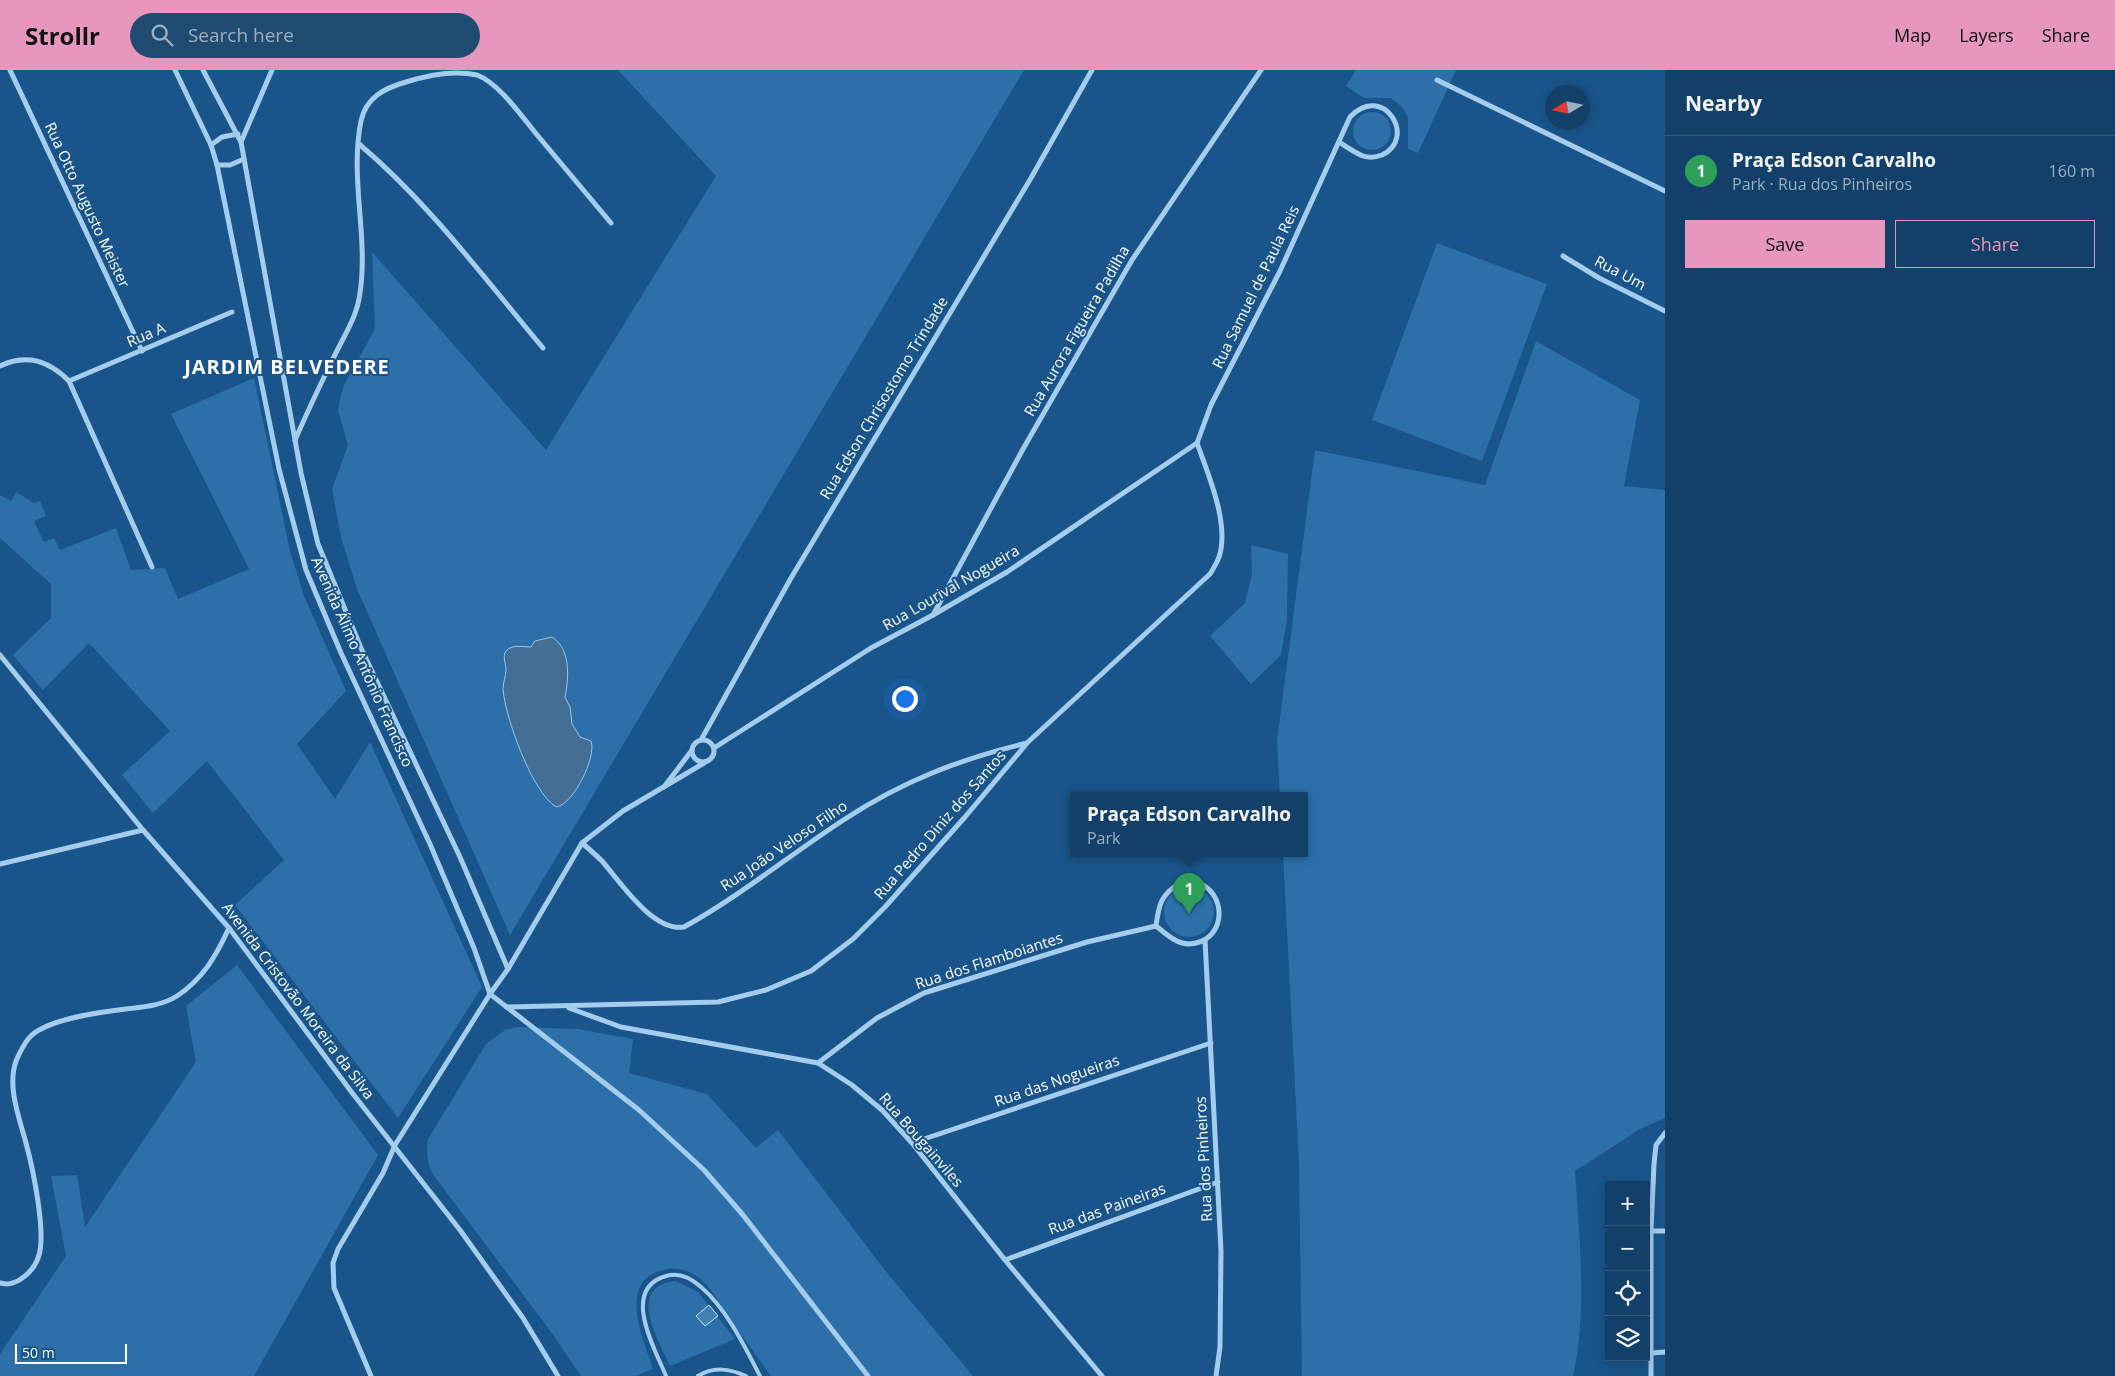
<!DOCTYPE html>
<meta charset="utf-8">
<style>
body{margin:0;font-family:"Open Sans",sans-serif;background:#204b71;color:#f1f3f6}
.controls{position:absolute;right:15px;bottom:15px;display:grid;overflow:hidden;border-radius:0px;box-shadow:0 2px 12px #0003}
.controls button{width:45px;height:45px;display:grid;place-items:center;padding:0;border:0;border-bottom:1px solid #32597c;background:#134068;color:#f1f3f6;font:25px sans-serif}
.compass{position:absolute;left:1545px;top:15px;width:45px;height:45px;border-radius:50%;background:#134068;box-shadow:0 2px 12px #0003;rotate:260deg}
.scale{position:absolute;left:15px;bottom:12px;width:112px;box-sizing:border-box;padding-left:5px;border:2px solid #fff;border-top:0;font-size:14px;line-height:18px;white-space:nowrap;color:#fff;-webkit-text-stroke:4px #19558b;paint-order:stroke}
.you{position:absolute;left:904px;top:628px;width:18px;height:18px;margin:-12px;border:4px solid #fff;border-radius:50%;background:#1a73e8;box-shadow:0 0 0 8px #1a73e833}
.badge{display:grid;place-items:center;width:32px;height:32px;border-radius:50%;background:#e797bd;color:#fff;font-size:16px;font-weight:700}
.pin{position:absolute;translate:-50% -41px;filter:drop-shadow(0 1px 2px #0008)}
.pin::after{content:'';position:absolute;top:26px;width:18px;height:15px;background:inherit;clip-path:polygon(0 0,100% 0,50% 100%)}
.popup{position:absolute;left:1070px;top:722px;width:238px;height:65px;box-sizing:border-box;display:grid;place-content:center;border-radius:0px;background:#134068;filter:drop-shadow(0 1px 4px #0005);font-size:16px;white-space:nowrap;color:#9dafc0}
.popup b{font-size:19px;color:#f1f3f6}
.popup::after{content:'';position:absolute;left:50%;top:100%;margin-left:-10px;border:10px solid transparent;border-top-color:#134068}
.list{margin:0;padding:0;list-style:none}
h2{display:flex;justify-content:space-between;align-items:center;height:65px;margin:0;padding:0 20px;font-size:21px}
h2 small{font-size:16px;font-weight:400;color:#9dafc0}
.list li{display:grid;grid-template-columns:32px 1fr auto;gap:15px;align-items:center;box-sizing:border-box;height:70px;padding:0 20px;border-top:1px solid #32597c}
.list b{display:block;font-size:19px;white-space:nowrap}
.list p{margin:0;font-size:16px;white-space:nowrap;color:#9dafc0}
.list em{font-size:16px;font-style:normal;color:#9dafc0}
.actions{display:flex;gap:10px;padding:15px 20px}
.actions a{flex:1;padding:11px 0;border:1px solid #e797bd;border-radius:0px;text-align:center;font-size:18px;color:#e797bd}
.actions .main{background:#e797bd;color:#111}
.icon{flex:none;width:28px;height:28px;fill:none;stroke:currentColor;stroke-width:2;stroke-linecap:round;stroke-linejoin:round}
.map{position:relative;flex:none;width:1665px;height:1306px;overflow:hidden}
header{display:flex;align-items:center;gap:30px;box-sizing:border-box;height:70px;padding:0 25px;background:#e797bd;color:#111}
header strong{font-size:24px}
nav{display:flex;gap:28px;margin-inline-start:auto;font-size:18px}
.search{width:350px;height:45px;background:#204b71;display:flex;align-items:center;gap:12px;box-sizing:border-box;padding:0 18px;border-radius:28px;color:#9dafc0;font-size:19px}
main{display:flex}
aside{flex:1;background:#134068}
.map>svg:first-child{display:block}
</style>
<header>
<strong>Strollr</strong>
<div class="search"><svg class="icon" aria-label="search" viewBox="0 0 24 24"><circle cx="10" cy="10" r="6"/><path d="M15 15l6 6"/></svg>Search here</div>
<nav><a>Map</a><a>Layers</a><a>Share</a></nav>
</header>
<main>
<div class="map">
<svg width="1665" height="1306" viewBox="0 0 1665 1306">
<rect width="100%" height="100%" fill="#19558b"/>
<g fill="#2c6fa9">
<polygon points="618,0 1024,0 510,865 357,519 341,467 332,419 348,375 338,341 340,329 344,315 375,259 372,182 546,380 716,106"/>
<polygon points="1356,0 1456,0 1418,83 1408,79 1408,47 1402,37 1391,28 1364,28 1346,16"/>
<circle cx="1372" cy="61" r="19"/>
<polygon points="1437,173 1547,214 1482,391 1372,350"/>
<path d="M 1536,271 L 1640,330 L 1624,416 L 1665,420 L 1665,1048 L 1640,1059 L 1575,1101 C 1579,1169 1588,1239 1573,1306 L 1302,1306 L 1299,1094 L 1283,783 L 1304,783 L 1304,725 L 1280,725 L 1277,671 L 1315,380 L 1485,415 Z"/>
<polygon points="254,308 290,481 304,526 346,621 297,674 335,729 370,672 482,917 398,1048 235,835 284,790 207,691 153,743 122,705 170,661 89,573 43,620 13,585 51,548 51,514 0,468 0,425 11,431 16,422 34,433 40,431 46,446 34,451 44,472 54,468 60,480 116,458 131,500 165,498 178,529 249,499 171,344"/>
<polygon points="1251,475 1288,484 1287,550 1281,585 1251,614 1210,566 1245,533 1252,504"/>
<circle cx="1189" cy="842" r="25"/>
<polygon points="237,895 378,1085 254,1306 0,1306 0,1284 66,1186 51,1106 77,1105 85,1157 196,992 186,936"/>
<path d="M 517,957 L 578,959 L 633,969 L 629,1003 L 707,1024 L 756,1078 L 778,1060 L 884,1199 L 973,1306 L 771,1306 C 756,1285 741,1265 727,1244 C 718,1232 711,1217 699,1208 C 689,1200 675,1197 663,1200 C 616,1212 644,1270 653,1299 L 635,1306 L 581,1306 L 551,1262 L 432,1103 C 427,1091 426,1082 428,1069 L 486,974 L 505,960 Z"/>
<path d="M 676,1211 L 698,1222 L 735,1269 L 670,1296 C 659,1270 625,1216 676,1211 Z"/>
</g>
<path fill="#446e95" stroke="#96c8f0" d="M 552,567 C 571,579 569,608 565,627 L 570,637 L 572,654 L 580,667 L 591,671 C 597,687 573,735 556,737 C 532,722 505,647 503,619 C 503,612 506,606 506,600 C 506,594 502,586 506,581 C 511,574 524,577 531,577 L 535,571 Z"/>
<polygon fill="#427fb3" stroke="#c9e4fa" points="709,1235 718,1246 705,1256 696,1246"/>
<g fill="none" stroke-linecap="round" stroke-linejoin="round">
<g stroke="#a4cced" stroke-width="4">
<path d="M 666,1306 C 655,1279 620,1219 666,1206 C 679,1202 691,1208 701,1217 C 726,1238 745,1277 760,1306"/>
<path d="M 698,1306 C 714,1296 730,1299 746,1306"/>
</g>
<g stroke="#a4cced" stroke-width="5">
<polyline points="10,0 142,281"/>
<polyline points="175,0 211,75 217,95 279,399 306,500 341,583 430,774 474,878 490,924"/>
<polyline points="203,0 241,72 301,403 318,474 361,578 460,787 508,899"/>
<polyline points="1437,10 1665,121"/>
<polyline points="241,72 272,0"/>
<path d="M 359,74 C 429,133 484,208 543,278"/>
<polyline points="211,75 222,67 238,64"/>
<polyline points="217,95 230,95 244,89"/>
<polyline points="1563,186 1599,208 1665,241"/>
<path d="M 0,296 C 27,283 49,291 69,311 L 152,497"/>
<polyline points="69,311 232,242"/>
<path d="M 295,370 C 307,343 319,317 332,291 C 341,271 355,251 359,229 C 370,171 349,110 361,51 C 366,27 385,18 406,12 C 428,5 455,0 477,5 C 499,13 523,48 538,66 C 562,95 587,124 611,153"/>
<path d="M 1197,373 L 1211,335 L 1280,201 L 1350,47 C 1383,12 1418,68 1382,85 C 1377,87 1369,88 1363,86 C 1355,83 1347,77 1339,72"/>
<polyline points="933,545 1023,379 1132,190 1261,0"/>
<polyline points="0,585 143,760 229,858 353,1024 460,1160 523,1248 558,1306"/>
<circle cx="703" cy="681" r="11"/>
<polyline points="701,670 791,508 1031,108 1092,0"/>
<polyline points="714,678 871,578 933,545 1007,502 1197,373"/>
<polyline points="664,717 692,680"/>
<path d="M 582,773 C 589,779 596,785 602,791 C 621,813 653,862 684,857 C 740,826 791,784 845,749 C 903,711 960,689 1027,673"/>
<polyline points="0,794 143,760"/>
<path d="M 1181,812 C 1187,813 1195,811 1201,814 C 1229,828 1224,873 1189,874 C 1176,874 1165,863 1156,856 C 1159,833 1161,825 1181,812 Z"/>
<polyline points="1205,870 1221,1181 1220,1277 1216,1306"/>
<polyline points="490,924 639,1040 704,1100 743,1145 868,1306"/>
<path d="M 506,937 L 718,932 L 766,920 L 811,901 L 853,869 L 885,837 L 965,747 L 1028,672 L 1210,504 C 1213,499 1217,493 1219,487 C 1230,454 1208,404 1197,373"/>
<polyline points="569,938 621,957 818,993 852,1015 882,1040 912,1073 1005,1190 1102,1306"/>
<polyline points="818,993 877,948 924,923 1087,872 1156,856"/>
<polyline points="912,1073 1211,973"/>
<polyline points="1651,1161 1665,1161"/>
<polyline points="1005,1190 1218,1112"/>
<path d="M 0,1213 C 7,1215 15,1213 21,1209 C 30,1203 36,1196 39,1185 C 46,1161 33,1099 26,1073 C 19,1047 7,1017 16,991 C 19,984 24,974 29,968 C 45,949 101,942 126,939 C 143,937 161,936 177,926 C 203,909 216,886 229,858"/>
<polyline points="1652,1283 1665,1282"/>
<polyline points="371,1306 334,1218 333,1193 338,1179 383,1103 395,1075 490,924 508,899 582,773 623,741 704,693"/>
<polyline points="1651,1306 1651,1161 1654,1094 1656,1075 1665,1063"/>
</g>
</g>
<g text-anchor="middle" stroke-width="4" stroke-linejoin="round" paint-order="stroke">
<g font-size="15" fill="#fff" stroke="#19558b">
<text transform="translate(87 135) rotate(65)" y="5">Rua Otto Augusto Meister</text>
<text transform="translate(1620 203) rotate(28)" y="5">Rua Um</text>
<text transform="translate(1256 217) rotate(-64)" y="5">Rua Samuel de Paula Reis</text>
<text transform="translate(1077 261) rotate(-60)" y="5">Rua Aurora Figueira Padilha</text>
<text transform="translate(146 265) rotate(-23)" y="5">Rua A</text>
<text transform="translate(884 328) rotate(-59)" y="5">Rua Edson Chrisostomo Trindade</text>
<text transform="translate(951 518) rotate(-30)" y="5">Rua Lourival Nogueira</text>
<text transform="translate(362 592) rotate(66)" y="5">Avenida Álimo Antônio Francisco</text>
<text transform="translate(940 755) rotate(-49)" y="5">Rua Pedro Diniz dos Santos</text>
<text transform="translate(784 776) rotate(-34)" y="5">Rua João Veloso Filho</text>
<text transform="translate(989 891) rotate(-18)" y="5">Rua dos Flamboiantes</text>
<text transform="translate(298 931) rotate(53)" y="5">Avenida Cristovão Moreira da Silva</text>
<text transform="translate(1057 1011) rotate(-19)" y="5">Rua das Nogueiras</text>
<text transform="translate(921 1070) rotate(49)" y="5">Rua Bougainviles</text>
<text transform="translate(1204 1089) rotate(-93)" y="5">Rua dos Pinheiros</text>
<text transform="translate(1107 1139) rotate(-20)" y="5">Rua das Paineiras</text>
</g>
<g font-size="20" font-weight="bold" letter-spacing="1" fill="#fff" stroke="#19558b">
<text x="287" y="304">JARDIM BELVEDERE</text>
</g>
</g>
</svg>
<div class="controls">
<button>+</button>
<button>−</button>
<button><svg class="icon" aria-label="locate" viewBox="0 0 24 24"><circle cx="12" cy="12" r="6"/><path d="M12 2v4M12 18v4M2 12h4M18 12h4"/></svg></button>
<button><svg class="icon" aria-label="layers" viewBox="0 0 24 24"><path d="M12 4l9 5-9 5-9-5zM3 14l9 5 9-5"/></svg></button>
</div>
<svg class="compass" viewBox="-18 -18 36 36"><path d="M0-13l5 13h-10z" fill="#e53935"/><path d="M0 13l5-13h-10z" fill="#9dafc0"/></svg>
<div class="scale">50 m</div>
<div class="you"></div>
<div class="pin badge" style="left:1189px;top:844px;background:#2e9e5b">1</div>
<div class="popup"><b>Praça Edson Carvalho</b>Park</div>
</div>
<aside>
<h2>Nearby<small></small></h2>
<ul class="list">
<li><span class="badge" style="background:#2e9e5b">1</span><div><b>Praça Edson Carvalho</b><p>Park · Rua dos Pinheiros</p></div><em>160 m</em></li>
</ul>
<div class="actions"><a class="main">Save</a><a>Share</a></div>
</aside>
</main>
